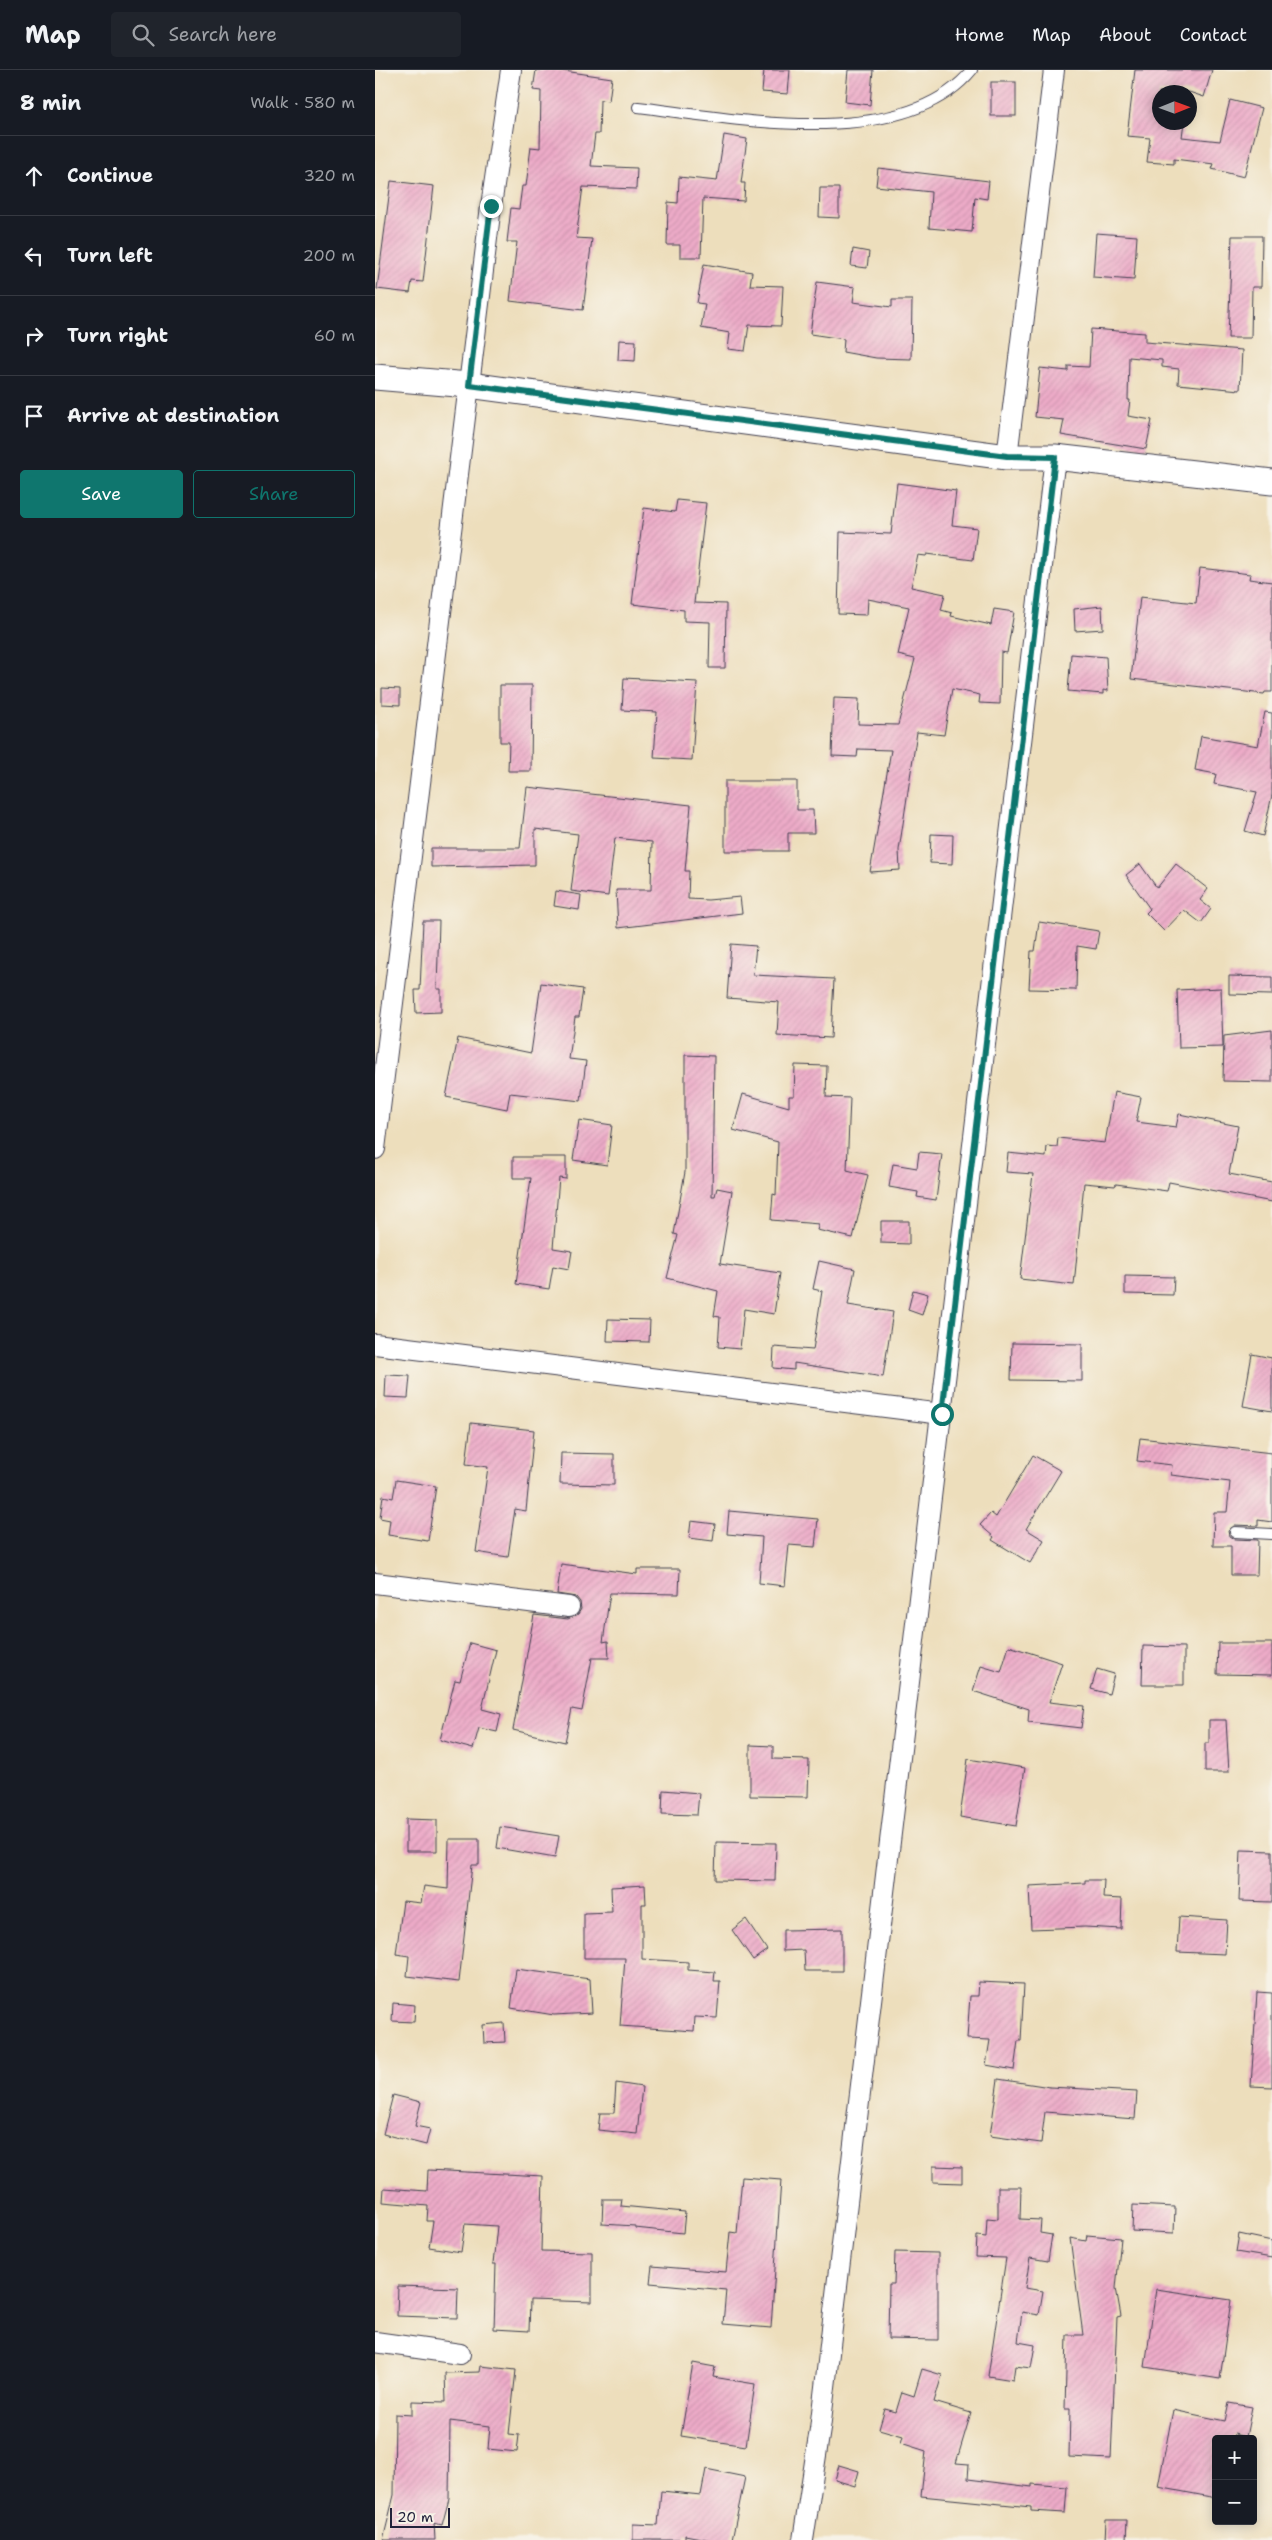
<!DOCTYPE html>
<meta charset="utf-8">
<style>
body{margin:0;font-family:"Shantell Sans",sans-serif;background:#20242c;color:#f1f3f6}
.controls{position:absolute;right:15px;bottom:15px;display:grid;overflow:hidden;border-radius:5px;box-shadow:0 2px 12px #0003}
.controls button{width:45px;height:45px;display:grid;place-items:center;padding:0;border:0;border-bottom:1px solid #363941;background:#171b24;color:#f1f3f6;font:25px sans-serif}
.compass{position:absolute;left:777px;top:15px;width:45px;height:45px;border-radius:50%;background:#171b24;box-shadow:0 2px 12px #0003;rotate:89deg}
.scale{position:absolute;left:15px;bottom:12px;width:60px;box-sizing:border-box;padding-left:5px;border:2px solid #22223b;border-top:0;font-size:14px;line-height:18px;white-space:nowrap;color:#22223b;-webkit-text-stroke:4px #f7f3e8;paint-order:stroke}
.stop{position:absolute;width:15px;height:15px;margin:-11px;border:4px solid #0f766e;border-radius:50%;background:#fff}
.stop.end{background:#0f766e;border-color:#fff;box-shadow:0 1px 5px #0008}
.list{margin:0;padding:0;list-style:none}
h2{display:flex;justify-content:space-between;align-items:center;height:65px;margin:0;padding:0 20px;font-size:21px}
h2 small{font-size:16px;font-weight:400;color:#9ea1a6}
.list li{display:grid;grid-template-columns:32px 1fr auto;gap:15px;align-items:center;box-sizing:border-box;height:80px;padding:0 20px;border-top:1px solid #363941}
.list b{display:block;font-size:19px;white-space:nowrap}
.list em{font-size:16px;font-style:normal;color:#9ea1a6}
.actions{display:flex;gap:10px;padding:15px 20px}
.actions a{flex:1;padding:11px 0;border:1px solid #0f766e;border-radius:5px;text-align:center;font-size:18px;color:#0f766e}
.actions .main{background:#0f766e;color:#fff}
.icon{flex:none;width:28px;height:28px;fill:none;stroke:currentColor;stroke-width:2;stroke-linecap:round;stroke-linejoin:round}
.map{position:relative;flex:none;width:897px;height:2470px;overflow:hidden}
header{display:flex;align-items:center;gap:30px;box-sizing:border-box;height:70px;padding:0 25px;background:#171b24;border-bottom:1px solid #363941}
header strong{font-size:24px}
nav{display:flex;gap:28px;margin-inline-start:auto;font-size:18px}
.search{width:350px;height:45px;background:#20242c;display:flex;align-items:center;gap:12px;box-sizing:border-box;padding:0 18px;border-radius:5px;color:#9ea1a6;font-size:19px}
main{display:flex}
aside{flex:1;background:#171b24}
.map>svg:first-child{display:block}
</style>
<header>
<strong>Map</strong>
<div class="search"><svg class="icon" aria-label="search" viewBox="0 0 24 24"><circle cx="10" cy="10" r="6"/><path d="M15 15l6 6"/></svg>Search here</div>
<nav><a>Home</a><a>Map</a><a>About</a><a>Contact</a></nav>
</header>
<main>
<aside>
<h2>8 min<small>Walk · 580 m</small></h2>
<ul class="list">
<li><svg class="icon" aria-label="ahead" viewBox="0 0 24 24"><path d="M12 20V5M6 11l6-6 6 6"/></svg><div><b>Continue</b></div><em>320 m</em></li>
<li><svg class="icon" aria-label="left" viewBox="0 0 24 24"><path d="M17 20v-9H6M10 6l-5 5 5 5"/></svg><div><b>Turn left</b></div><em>200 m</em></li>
<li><svg class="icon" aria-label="right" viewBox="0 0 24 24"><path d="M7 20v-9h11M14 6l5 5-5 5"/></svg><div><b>Turn right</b></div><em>60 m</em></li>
<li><svg class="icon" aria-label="arrive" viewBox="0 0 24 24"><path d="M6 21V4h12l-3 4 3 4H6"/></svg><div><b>Arrive at destination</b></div></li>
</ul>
<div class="actions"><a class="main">Save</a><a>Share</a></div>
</aside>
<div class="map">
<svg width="897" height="2470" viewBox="0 0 897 2470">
<defs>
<pattern id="building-hatch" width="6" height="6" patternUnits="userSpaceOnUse" patternTransform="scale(1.25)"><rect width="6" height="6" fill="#edabc8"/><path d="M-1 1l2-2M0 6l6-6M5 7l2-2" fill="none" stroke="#cb93ad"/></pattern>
</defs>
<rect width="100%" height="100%" fill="#f7f3e8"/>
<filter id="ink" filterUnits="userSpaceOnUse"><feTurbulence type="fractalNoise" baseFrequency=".02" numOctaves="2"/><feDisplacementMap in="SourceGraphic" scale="10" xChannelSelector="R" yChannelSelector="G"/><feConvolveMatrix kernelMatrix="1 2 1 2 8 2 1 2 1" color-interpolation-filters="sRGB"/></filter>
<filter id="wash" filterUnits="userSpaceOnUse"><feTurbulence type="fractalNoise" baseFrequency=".0096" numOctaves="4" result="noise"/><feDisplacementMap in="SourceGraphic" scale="20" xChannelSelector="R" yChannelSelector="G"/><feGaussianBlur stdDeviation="1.12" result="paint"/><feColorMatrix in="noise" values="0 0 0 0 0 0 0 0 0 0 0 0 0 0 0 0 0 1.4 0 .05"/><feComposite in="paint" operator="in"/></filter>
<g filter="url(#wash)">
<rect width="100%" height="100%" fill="#eddebc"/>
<g id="blocks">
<g fill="url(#building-hatch)">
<polygon points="161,0 182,0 237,8 234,31 225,30 224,64 220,64 216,96 262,98 261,119 208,117 201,168 217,169 208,240 135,231 142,172 132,172 136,138 144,139 147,116 151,116 156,77 165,78 166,21 158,20"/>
<polygon points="389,0 415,0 413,24 387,22"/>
<polygon points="473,0 498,0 495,35 470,32"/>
<polygon points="760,0 837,0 829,27 814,22 784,22 784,52 809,52 807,67 845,71 855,30 887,38 869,107 837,99 839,94 799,89 799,94 772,92 775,68 752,66"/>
<rect x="616" y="12" width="25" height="34"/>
<polygon points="349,65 372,69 366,113 370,113 369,131 328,128 326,187 305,187 305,175 292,175 293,132 303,133 304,107 342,111"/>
<polygon points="503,98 614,111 612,129 600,127 597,162 554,158 556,122 501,116"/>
<polygon points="16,111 59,116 48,212 37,211 35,223 2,219"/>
<polygon points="445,118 464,118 464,148 444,147"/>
<polygon points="721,163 762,166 759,210 718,207"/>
<polygon points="857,166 887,166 886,217 877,217 876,268 853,268"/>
<polygon points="478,179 494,182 492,198 476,196"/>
<polygon points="329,194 377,202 375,215 408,216 406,256 374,255 370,281 353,279 355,263 326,258 330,234 322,233"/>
<polygon points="442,212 480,217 478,232 517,237 517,230 537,230 536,289 501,288 468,282 469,269 435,264"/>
<polygon points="716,259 770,263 770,272 867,280 865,320 803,314 804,299 787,297 787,290 754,287 753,330 755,330 753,346 777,350 771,379 686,365 689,350 660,347 665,298 693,301 693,296 714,297"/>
<polygon points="244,270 261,271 260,291 243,290"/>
<polygon points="522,413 581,421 577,455 602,458 598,490 552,484 551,486 543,485 536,517 570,524 566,540 577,543 576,546 616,555 619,539 639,542 632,583 626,582 625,634 604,633 605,625 577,619 569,665 542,662 524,780 525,800 495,802 516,680 483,679 482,687 457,686 459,628 484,629 483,654 523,655 540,589 523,585 534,537 493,529 492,545 463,544 465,462 516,464"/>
<polygon points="302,430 331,433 319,533 351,534 350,598 334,598 335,552 309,551 309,540 257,534 269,438 300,442"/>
<polygon points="825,498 875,504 874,509 897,512 897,622 890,622 889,624 756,609 765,527 821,533"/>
<polygon points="727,536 728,559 700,561 699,539"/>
<polygon points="696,584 731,587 733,621 728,620 728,624 693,621"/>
<polygon points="249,608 322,612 317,690 279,688 282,642 247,640"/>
<polygon points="125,615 157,615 156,701 133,701 134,672 125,672"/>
<polygon points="7,618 25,619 25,635 7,634"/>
<polygon points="890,642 897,643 897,725 888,766 870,761 882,722 839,714 841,704 820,700 826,666 883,676"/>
<polygon points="350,711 422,711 422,740 438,740 439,763 413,763 413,781 350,781"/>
<polygon points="152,717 316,735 310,801 314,801 313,829 333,830 365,827 367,843 243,858 241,820 276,820 277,772 240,768 233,826 196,821 203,764 160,759 160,795 56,797 56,778 145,778"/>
<polygon points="556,764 578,765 577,794 555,793"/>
<polygon points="765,794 782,818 801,794 833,819 825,830 836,839 826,853 809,840 789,861 771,843 775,839 751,805"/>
<polygon points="181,821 206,825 204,840 179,836"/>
<polygon points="48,851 64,851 62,919 66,919 66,942 41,943 40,920 45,920"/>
<polygon points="664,852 724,861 721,879 702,876 701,920 654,919 656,881 660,881"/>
<polygon points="356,874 381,876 378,905 459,909 456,968 402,965 404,932 352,928"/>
<polygon points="854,906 897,907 897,925 854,924"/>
<polygon points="166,913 208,919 204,947 200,947 194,989 211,991 206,1031 135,1023 132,1039 71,1027 83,968 156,983"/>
<polygon points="846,918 848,977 804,978 802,920"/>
<polygon points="897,960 897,1012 848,1011 849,966"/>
<polygon points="310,985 339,986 337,1126 340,1126 342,1118 357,1121 345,1194 405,1203 399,1244 369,1239 365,1279 343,1277 345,1247 339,1246 343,1221 292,1208 303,1165 299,1164 310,1102"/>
<polygon points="420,995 452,996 451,1027 475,1028 472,1100 493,1105 478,1168 442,1160 444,1154 396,1150 398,1124 401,1125 403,1072 358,1060 368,1024 414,1037 414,1026 419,1026"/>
<polygon points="739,1022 766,1027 761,1052 801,1057 804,1044 863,1056 854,1104 897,1112 897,1132 794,1112 792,1121 741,1114 740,1116 709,1113 699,1215 645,1209 658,1104 631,1102 633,1083 671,1087 672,1076 682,1077 683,1068 730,1073"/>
<polygon points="204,1050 237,1055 232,1095 198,1090"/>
<polygon points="544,1082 567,1084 561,1130 542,1127 543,1122 514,1117 518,1094 542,1098"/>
<polygon points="138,1087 191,1087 191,1109 184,1108 178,1178 197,1181 194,1199 178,1196 174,1219 141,1214 156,1108 138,1108"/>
<polygon points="506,1151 534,1151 534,1174 506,1173"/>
<polygon points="444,1191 480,1199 473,1235 518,1242 508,1307 419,1293 419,1300 398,1298 399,1277 438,1280 447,1221 438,1219"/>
<polygon points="750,1206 799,1207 798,1225 750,1224"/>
<polygon points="538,1220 553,1224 547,1245 533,1240"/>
<polygon points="233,1249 275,1250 274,1272 232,1271"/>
<polygon points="637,1273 707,1274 707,1311 636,1310"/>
<polygon points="877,1284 897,1288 897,1341 868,1336"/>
<polygon points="11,1305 35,1306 33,1328 10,1327"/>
<polygon points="96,1353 159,1360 151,1441 140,1439 133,1487 101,1482 113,1397 91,1394"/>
<polygon points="765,1368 897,1383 897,1452 883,1450 883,1456 860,1455 853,1461 854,1466 859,1469 883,1470 882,1505 856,1505 856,1476 838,1476 839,1442 852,1442 855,1412 796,1405 797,1395 762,1391"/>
<polygon points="186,1383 239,1384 239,1415 185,1414"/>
<polygon points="658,1385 686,1401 651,1459 669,1470 655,1493 617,1470 619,1467 605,1455 616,1443 621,1447"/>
<polygon points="21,1410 61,1416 53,1471 13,1465 15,1450 5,1448 8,1426 18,1428"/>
<polygon points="354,1441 443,1449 440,1477 414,1475 410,1516 384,1513 387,1467 352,1464"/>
<polygon points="316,1451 340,1454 338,1471 314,1468"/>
<polygon points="186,1494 262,1504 262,1499 305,1499 304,1524 235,1523 228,1572 233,1571 234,1588 217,1588 207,1641 197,1639 190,1672 138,1660 159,1545 193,1549 203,1544 206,1539 205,1532 201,1527 182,1524"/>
<polygon points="95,1573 121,1580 107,1639 126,1644 122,1662 104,1658 98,1679 65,1670 80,1610 85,1611"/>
<polygon points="843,1573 897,1573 897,1605 842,1604"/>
<polygon points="634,1576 687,1593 674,1632 709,1636 706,1658 653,1652 654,1639 598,1621 606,1596 626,1602"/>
<polygon points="768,1576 809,1577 809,1615 767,1615"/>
<polygon points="722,1599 739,1604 734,1624 716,1619"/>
<polygon points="834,1650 851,1650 854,1702 830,1702 830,1673 834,1673"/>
<polygon points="375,1675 398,1676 398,1689 434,1690 433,1727 375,1726"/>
<polygon points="593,1689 650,1698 641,1756 585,1747"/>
<polygon points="288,1720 324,1723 322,1745 287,1744"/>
<polygon points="31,1749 62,1750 62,1781 31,1781"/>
<polygon points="125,1757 184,1766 180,1788 122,1778"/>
<polygon points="74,1769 104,1769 104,1795 97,1795 84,1912 32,1906 34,1886 21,1884 28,1831 46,1833 49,1816 73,1819"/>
<polygon points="341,1772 401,1773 400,1811 340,1810"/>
<polygon points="866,1780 897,1781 897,1832 864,1831"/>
<polygon points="710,1810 729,1810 728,1828 747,1829 746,1859 710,1857 656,1859 654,1816 710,1813"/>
<polygon points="270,1815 271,1834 267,1834 267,1889 313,1892 313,1900 340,1902 339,1911 345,1911 342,1948 320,1947 319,1961 245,1956 250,1888 209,1888 209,1843 237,1842 236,1817"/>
<polygon points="804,1847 852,1850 850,1884 802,1882"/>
<polygon points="371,1849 392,1880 378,1890 357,1860"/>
<polygon points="467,1859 467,1901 430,1901 429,1880 408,1881 408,1860"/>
<polygon points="141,1899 215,1909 217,1943 179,1945 136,1938"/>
<polygon points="604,1912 649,1914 646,1971 643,1971 639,2000 611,1995 615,1970 592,1969 595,1926 603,1926"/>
<polygon points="882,1922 897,1923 897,2017 876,2016"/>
<polygon points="18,1933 40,1935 39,1952 17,1951"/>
<polygon points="129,1953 130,1972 109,1973 108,1955"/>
<polygon points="623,2009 675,2017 762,2022 760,2049 670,2042 666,2073 615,2066"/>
<polygon points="241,2013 267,2017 262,2064 223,2060 225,2043 239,2043"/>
<polygon points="18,2025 46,2032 40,2056 55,2059 51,2075 8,2064"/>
<polygon points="558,2096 587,2097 587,2113 558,2112"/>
<polygon points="53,2100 168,2106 166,2181 217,2182 217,2232 155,2230 154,2261 119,2259 121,2194 118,2194 122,2156 90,2154 86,2182 54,2177 58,2151 52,2151 53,2136 8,2132 9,2118 52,2121"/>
<polygon points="367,2107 406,2110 396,2258 348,2254 351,2220 275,2213 277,2196 351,2202 355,2162 362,2163"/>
<polygon points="623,2117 646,2117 645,2149 666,2150 665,2163 677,2165 673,2191 655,2188 650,2218 668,2221 664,2245 647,2242 643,2272 660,2275 656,2298 640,2296 638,2310 613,2306 631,2188 601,2187 602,2166 611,2167 612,2148 623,2149"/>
<polygon points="228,2129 247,2129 246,2136 310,2142 308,2163 260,2158 260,2156 227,2154"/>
<polygon points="758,2135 800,2137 799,2163 757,2161"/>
<polygon points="864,2164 897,2171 897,2188 861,2182"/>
<polygon points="712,2165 746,2168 741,2218 746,2246 742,2247 736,2389 694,2387 695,2339 690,2339 692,2265 708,2265 695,2168 711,2171"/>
<polygon points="520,2182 563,2183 563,2270 513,2269 514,2214 519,2214"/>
<polygon points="23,2216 83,2218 82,2248 22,2246"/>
<polygon points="781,2219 856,2230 845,2309 770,2297"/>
<polygon points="318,2293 340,2297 338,2307 380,2314 371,2376 306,2366"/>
<polygon points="106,2296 141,2300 134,2364 144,2365 142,2382 113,2379 115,2356 75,2351 74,2429 67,2455 59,2453 60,2470 8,2470 19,2425 20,2344 37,2345 37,2331 71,2332 70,2303 105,2302"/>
<polygon points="547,2299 567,2305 559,2332 596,2343 581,2393 594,2394 593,2409 657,2417 657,2414 692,2417 690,2443 656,2441 656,2437 546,2426 551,2381 526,2373 528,2366 504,2359 510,2339 521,2342 527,2322 539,2326"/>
<polygon points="854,2333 877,2337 871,2367 859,2364 858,2369 841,2369 841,2428 783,2417 798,2340 850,2351"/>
<polygon points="464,2395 484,2401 480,2416 460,2410"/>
<polygon points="331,2399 370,2407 357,2470 336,2470 310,2465 310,2470 258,2470 258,2454 283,2455 286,2421 326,2425"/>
<polygon points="731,2450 752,2450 751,2470 730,2470"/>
</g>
</g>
</g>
<g filter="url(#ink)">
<use href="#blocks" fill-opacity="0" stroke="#403e4e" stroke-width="1"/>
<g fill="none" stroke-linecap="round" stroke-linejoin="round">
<defs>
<g id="service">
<path d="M 263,37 C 356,48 528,84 597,0"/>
<polyline points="860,1462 897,1464"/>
</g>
<g id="minor">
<polyline points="632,387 679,0"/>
<polyline points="0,1079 116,136 136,0"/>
<polyline points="0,1274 567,1344"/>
<polyline points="0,1513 194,1537"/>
<polyline points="0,2272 85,2284"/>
<polyline points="428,2470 445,2359 680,387"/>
</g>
<polyline id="tertiary" points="0,307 94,315 632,387 680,387 897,412"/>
</defs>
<use href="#service" stroke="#403e4e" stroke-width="12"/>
<use href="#minor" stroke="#403e4e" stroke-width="22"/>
<use href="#tertiary" stroke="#403e4e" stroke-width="27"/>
<use href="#service" stroke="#fff" stroke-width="10"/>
<use href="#minor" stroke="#fff" stroke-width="20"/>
<use href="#tertiary" stroke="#fff" stroke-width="25"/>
</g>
</g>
<g fill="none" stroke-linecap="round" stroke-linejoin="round" filter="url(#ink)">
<polyline stroke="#0f766e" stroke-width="6" points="116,136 94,315 632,386 680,387 567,1344"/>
</g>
</svg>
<div class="controls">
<button>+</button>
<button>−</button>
</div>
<svg class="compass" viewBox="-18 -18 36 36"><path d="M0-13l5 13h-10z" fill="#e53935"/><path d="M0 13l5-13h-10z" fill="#9ea1a6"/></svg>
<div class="scale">20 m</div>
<div class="stop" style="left:567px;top:1344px"></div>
<div class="stop end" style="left:116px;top:136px"></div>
</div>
</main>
